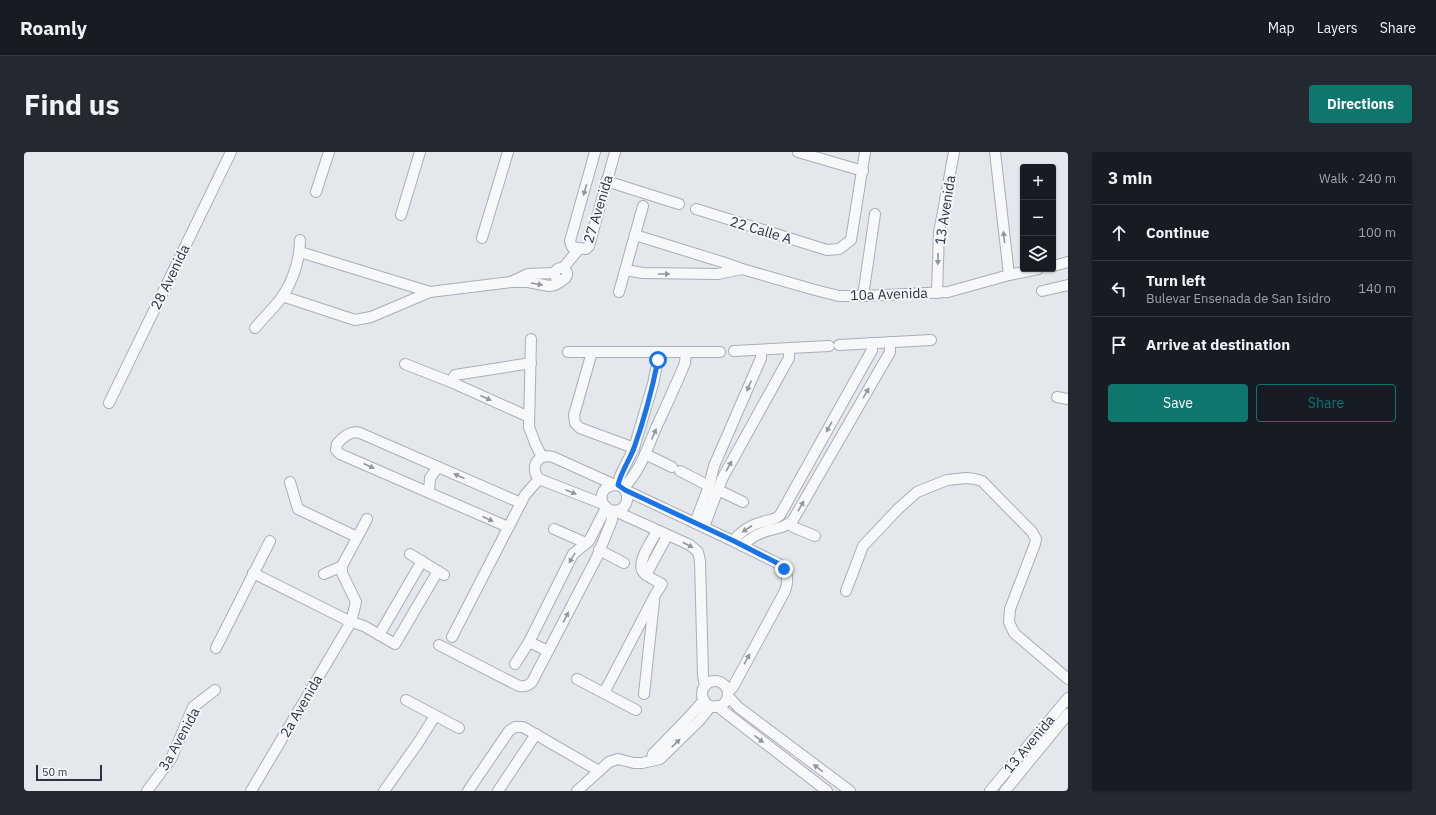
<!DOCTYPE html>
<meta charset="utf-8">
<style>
body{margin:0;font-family:"IBM Plex Sans",sans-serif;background:#242831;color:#f1f3f6}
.controls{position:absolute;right:12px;top:12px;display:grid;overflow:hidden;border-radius:4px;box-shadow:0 1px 3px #0004}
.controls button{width:36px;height:36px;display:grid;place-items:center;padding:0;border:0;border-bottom:1px solid #363941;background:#171b24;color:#f1f3f6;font:20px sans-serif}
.scale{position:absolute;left:12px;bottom:10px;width:66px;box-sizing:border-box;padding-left:4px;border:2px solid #2b3445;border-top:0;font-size:11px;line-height:14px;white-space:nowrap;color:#2b3445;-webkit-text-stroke:3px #f4f6f9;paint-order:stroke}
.stop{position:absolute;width:12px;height:12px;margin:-9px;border:3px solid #1a73e8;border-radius:50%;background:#fff}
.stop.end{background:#1a73e8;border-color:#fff;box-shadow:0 1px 4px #0008}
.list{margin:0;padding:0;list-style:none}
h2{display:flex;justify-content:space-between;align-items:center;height:52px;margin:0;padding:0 16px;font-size:17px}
h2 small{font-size:13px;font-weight:400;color:#9ea1a6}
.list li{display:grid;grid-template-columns:26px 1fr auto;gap:12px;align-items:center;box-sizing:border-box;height:56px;padding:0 16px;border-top:1px solid #363941}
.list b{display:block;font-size:15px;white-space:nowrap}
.list p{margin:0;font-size:13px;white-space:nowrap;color:#9ea1a6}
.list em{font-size:13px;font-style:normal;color:#9ea1a6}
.actions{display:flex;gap:8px;padding:12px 16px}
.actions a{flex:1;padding:9px 0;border:1px solid #0f766e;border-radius:4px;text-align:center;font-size:14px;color:#0f766e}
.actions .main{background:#0f766e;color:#fff}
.icon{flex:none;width:22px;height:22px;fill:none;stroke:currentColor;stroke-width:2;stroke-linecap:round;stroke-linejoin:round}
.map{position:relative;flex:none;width:1044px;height:639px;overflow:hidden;border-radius:4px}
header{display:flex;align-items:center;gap:24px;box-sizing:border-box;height:56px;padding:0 20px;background:#171b24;border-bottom:1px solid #363941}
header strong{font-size:19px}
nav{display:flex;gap:22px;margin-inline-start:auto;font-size:14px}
.intro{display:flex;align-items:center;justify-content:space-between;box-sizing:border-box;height:96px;padding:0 24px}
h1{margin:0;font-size:28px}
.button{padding:10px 18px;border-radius:4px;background:#0f766e;color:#fff;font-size:14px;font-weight:700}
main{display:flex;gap:24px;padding:0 24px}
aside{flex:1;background:#171b24;border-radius:4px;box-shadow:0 1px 3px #0004}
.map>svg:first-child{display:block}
</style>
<header>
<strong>Roamly</strong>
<nav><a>Map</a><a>Layers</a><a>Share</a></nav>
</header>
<div class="intro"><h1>Find us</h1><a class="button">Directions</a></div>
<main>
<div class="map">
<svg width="1044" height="639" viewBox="0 0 1044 639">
<rect width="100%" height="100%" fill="#e4e7ec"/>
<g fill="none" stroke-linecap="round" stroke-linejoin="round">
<defs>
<g id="minor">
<polyline points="571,0 546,89 548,95 562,97 565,94 591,0"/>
<polyline points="774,0 839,19"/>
<polyline points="971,0 985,123"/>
<polyline points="582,29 655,52"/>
<polyline points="292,40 305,0"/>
<polyline points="672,57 803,98 815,97 827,88 841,0"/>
<polyline points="377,63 396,0"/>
<polyline points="458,86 484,0"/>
<polyline points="276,100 406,140 487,130 504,130 525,134 531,133 538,129"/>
<polyline points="1029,114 1044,110"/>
<circle cx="537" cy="122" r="6"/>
<polyline points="539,116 555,97"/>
<polyline points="718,117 791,138 815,144 839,144 924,140 985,123 1014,117"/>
<polyline points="601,118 619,121 694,122 718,117 698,110 611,83"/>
<polyline points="489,129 504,122 531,121"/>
<polyline points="1018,139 1044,133"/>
<polyline points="595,140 619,54"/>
<polyline points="913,141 915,81 930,0"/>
<polyline points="258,144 331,168 347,165 406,140"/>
<polyline points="839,144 851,62"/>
<path d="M 231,176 C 240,165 250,156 258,145 C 269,129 276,107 276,88"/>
<polyline points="507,187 505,275 511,291 518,305"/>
<polyline points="815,193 907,188"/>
<polyline points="710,199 805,194"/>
<polyline points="544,200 696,200"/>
<polyline points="568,200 550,263 551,271 556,276 610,296"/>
<polyline points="381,212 427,230 505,265"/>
<polyline points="427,230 431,223 507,211"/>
<polyline points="1033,245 1044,247"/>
<polyline points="85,251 207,0"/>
<polyline points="621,302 648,315"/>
<polyline points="656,319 685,334"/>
<polyline points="266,330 274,357 333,385"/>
<polyline points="594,333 596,324 610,296 629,232 634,208 633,200"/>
<path d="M 599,336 C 616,320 623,297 632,276 C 642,254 652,233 661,211 L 662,200"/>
<polyline points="694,338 719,350"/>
<polyline points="405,340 406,326 414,315"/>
<path d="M 579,352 C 575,342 580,334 591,333"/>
<path d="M 591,359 C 602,357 606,348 601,338"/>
<polyline points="671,371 685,334 690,314 737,206 737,198"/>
<polyline points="766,371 769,375 791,384"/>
<path d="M 484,375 L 316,302 L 312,298 L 313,292 C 319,285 327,278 336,281 L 497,351"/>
<polyline points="680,375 698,327 765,206 765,196"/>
<polyline points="530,377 562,391"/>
<path d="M 709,389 C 717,379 726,373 738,370 C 745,368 751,368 756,363 L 848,198 L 848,191"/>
<path d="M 718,394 C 725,387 733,382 743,379 C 753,376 761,376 769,368 L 866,200 L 866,190"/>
<polyline points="575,398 600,411"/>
<polyline points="386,402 420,423"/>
<polyline points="229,421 327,470 340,474 371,492 414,419"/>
<polyline points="300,422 318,414"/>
<polyline points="622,423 643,384"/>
<polyline points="822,439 839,394 874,357 893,340 923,328 942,326 951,327 958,329 1008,380 1012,387 1011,392 986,457 985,470 990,481 1044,527"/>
<polyline points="355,483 398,409"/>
<polyline points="428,485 501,343 515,327"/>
<polyline points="505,490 524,499"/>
<path d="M 415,493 L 495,534 C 500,535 504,534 508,530 L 573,405 L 588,368 L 588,359"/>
<polyline points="192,496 246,389"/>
<polyline points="491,512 505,490 549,402 565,389 582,356"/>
<polyline points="553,527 612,558"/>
<circle cx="691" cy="542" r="13"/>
<path d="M 681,534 L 679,523 L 676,409 L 674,400 L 666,393 L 591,359 L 585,358 L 579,352 L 515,327 C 505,315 514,301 529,305 L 591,333 L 597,334 L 601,338 L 709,389 L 755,412 C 764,419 765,428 761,439 L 709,535 L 704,540"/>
<path d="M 580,541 L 631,443 L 638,432 C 633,429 623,425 619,420 C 612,410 628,389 633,379"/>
<polyline points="620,542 630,449"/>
<polyline points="704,544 714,555 826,639"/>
<polyline points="382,548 435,576"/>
<polyline points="693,554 803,639"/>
<polyline points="627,609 629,602 664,566 680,548"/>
<polyline points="123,639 147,607 169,555 191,538"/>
<polyline points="227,639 327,470 332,450 318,421 318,414 343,367"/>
<polyline points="360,639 394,591 411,564"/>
<polyline points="444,639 485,579 491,575 499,575 575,619"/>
<polyline points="474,639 512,582"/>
<polyline points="553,639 585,610 594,607 610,611 618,611 636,607 675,569 687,554"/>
<polyline points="966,639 1044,546"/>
<polyline points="981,639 1044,562"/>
</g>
</defs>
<use href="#minor" stroke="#a9aeb7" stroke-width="12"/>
<use href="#minor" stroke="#f7f8fa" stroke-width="10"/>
</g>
<defs><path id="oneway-solid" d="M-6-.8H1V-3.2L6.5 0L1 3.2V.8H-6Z"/></defs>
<g fill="#9196a0">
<use href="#oneway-solid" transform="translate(561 38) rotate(106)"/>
<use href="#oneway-solid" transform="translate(980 85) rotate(-96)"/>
<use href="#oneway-solid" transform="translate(914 107) rotate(92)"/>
<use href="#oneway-solid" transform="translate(640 122)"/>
<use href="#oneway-solid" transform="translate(513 132) rotate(10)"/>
<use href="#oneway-solid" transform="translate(725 234) rotate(113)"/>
<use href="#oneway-solid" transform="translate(842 241) rotate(-60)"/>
<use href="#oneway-solid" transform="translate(462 246) rotate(24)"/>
<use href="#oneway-solid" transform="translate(805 275) rotate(119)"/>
<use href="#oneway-solid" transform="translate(630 282) rotate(-66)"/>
<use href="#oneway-solid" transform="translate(345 314) rotate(24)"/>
<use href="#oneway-solid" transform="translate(705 314) rotate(-61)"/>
<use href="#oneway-solid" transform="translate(435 324) rotate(-156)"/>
<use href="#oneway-solid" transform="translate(547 340) rotate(22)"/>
<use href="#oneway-solid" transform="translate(777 354) rotate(-60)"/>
<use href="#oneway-solid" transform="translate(464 367) rotate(24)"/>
<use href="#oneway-solid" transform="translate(723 377) rotate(147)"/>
<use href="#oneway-solid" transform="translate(664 393) rotate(28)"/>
<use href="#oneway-solid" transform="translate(548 406) rotate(121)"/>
<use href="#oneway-solid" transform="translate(542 465) rotate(-62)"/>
<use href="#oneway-solid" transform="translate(723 507) rotate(-61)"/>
<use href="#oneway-solid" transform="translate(735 587) rotate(38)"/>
<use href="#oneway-solid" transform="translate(652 591) rotate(-44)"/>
<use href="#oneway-solid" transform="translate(794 616) rotate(-143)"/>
</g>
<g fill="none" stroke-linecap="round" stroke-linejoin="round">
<path stroke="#1a73e8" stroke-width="5" d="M 634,208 C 628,238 620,268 610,296 C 605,309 597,320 594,333 L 601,338 L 710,389 L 755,412 L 760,417"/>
</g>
<g text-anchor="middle" stroke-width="4" stroke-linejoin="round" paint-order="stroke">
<g font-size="14" fill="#2b3445" stroke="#f4f6f9">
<text transform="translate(574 57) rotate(-73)" y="5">27 Avenida</text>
<text transform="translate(921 58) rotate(-81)" y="5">13 Avenida</text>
<text transform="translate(737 78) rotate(17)" y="5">22 Calle A</text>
<text transform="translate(146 125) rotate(-64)" y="5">28 Avenida</text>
<text transform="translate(865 142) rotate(-2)" y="5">10a Avenida</text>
<text transform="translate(277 554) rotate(-60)" y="5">2a Avenida</text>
<text transform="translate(155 587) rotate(-61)" y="5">3a Avenida</text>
<text transform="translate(1005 592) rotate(-50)" y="5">13 Avenida</text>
</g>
</g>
</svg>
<div class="controls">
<button>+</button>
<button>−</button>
<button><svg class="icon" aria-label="layers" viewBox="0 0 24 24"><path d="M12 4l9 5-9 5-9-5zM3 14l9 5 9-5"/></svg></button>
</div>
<div class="scale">50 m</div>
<div class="stop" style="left:634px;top:208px"></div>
<div class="stop end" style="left:760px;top:417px"></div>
</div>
<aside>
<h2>3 min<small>Walk · 240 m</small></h2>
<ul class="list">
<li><svg class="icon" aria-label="ahead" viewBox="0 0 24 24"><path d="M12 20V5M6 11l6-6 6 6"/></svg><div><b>Continue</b></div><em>100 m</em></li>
<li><svg class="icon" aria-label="left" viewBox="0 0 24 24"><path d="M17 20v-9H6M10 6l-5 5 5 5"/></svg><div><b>Turn left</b><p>Bulevar Ensenada de San Isidro</p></div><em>140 m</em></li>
<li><svg class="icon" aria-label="arrive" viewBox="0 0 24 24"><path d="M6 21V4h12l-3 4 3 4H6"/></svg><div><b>Arrive at destination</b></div></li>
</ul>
<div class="actions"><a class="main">Save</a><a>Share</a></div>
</aside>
</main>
